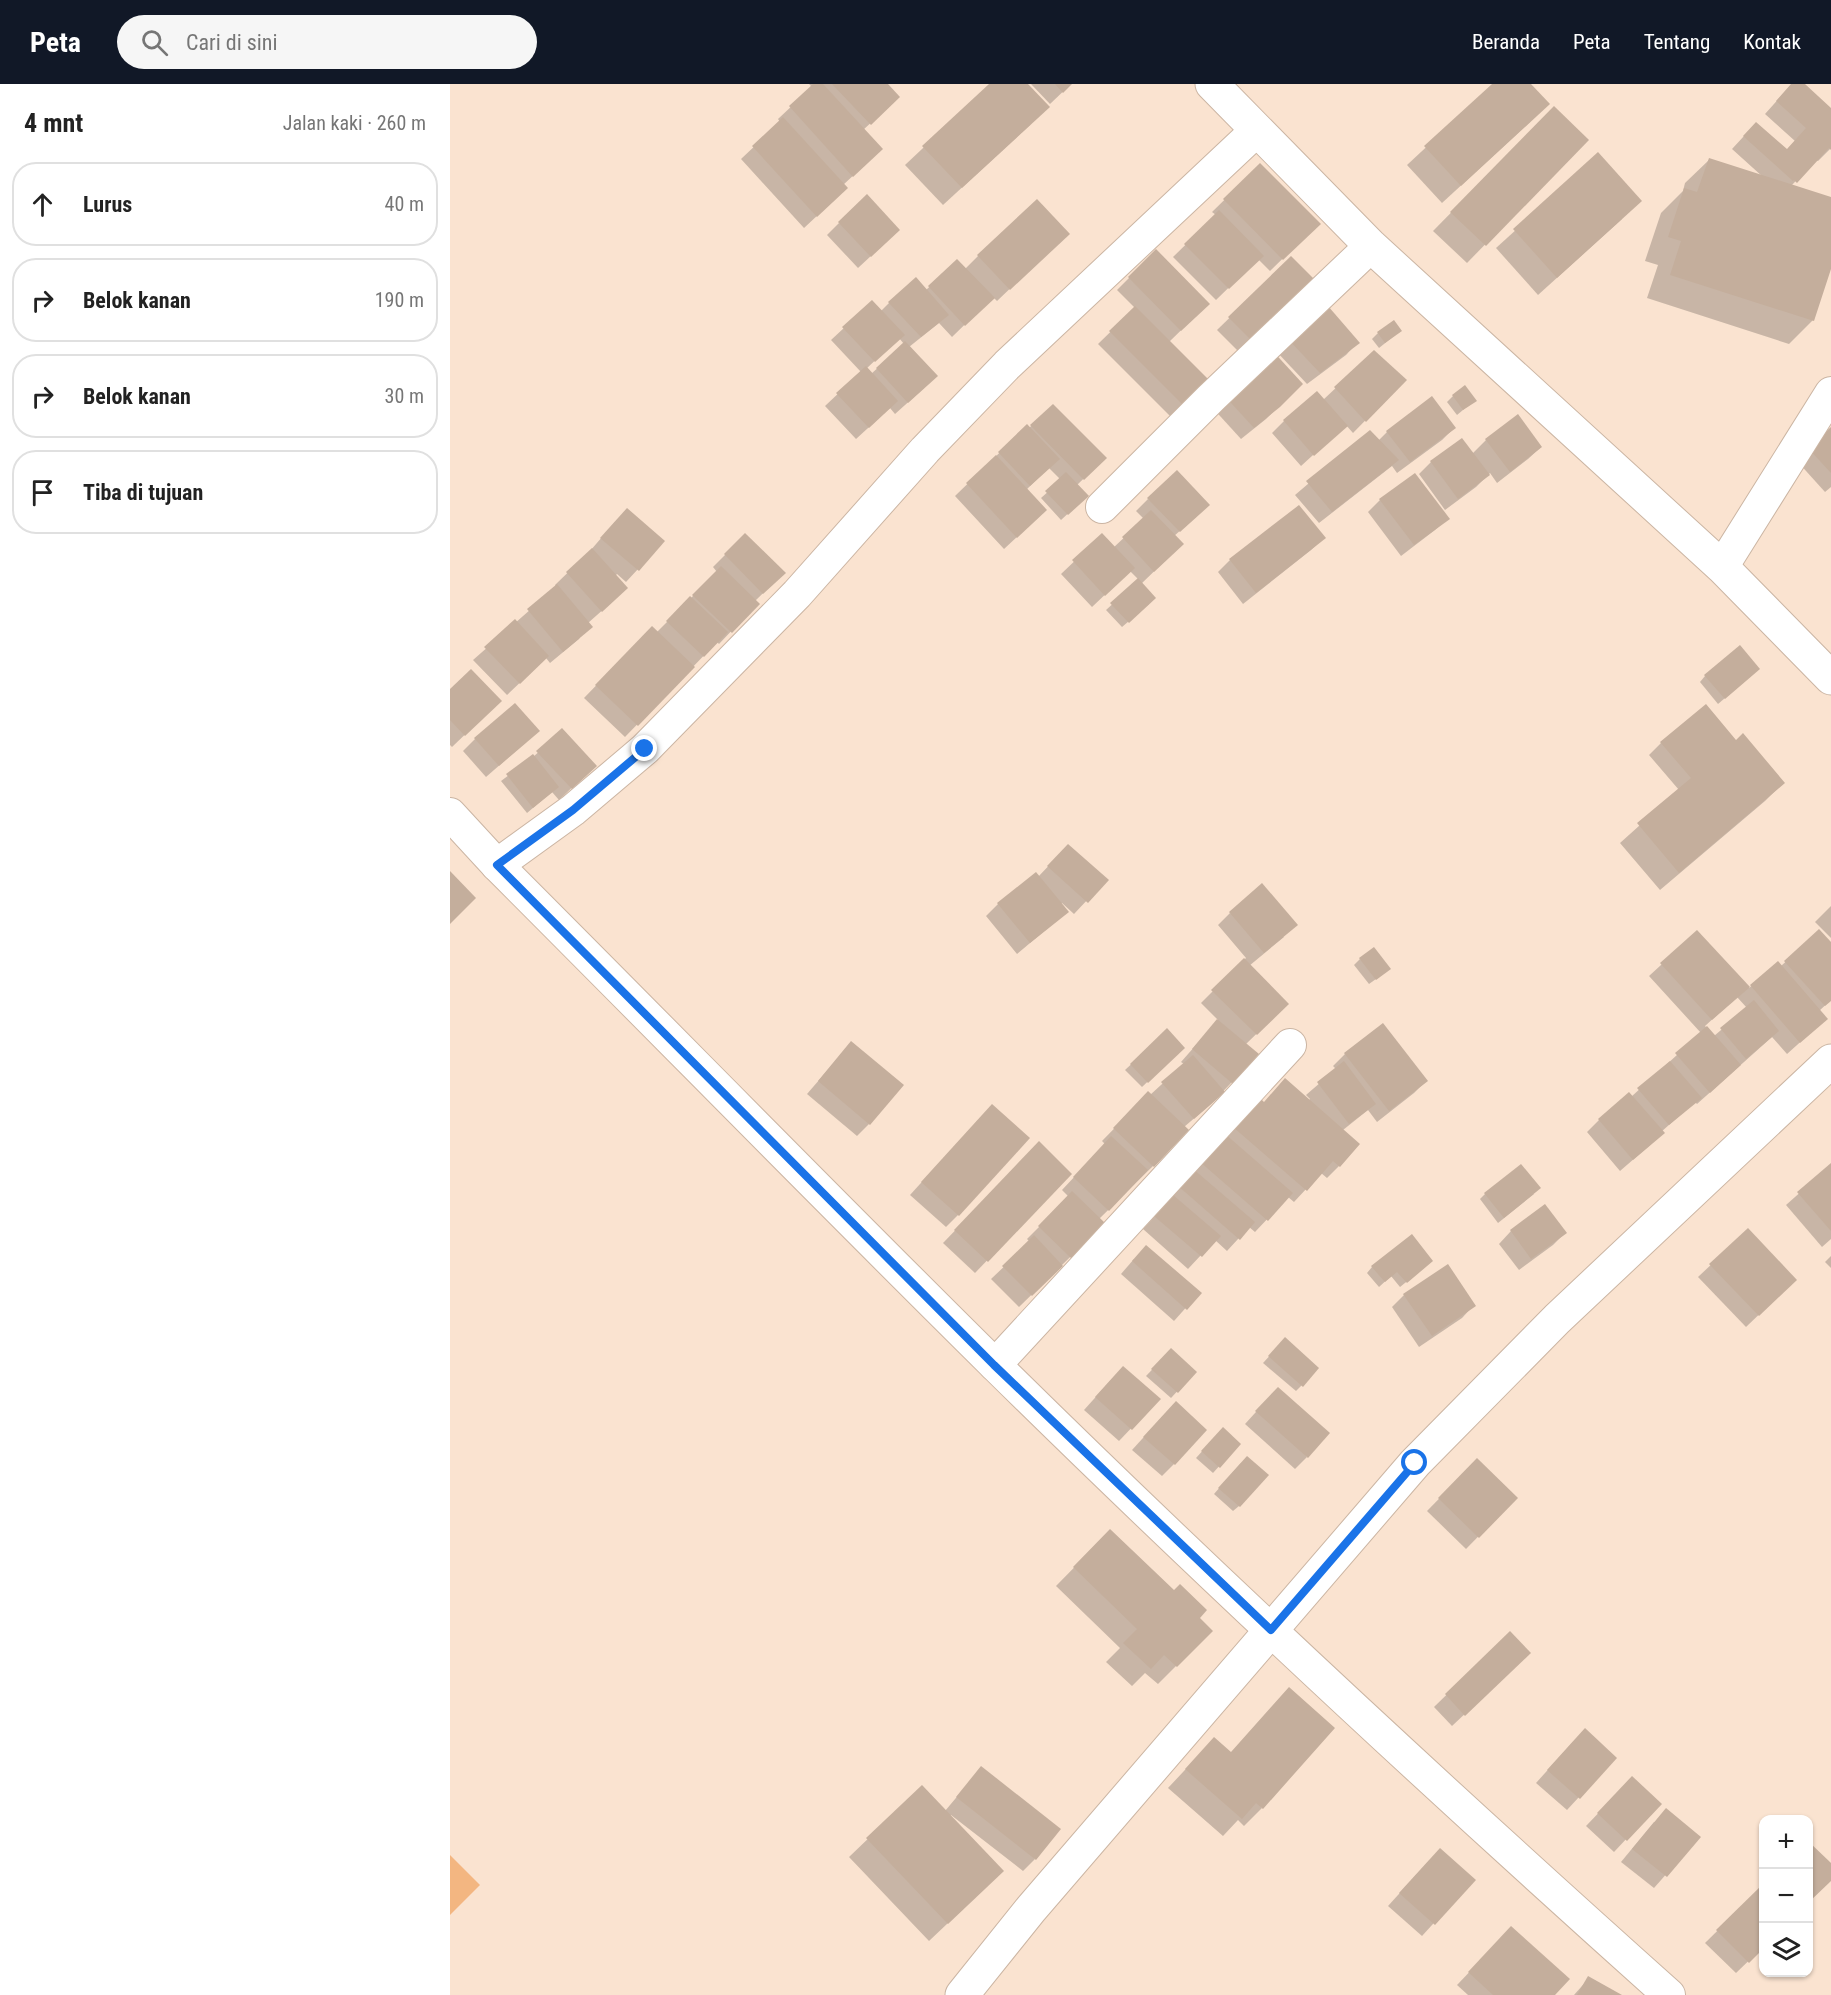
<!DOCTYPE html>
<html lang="id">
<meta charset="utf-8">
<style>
body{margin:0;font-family:"Roboto Condensed",sans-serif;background:#f6f6f6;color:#222}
.controls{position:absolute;right:18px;bottom:18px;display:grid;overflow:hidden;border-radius:12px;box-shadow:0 2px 4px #0004}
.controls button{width:54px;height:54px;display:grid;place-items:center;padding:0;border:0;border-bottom:2px solid #e0e0e0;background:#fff;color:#222;font:30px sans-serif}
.stop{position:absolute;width:18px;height:18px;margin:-14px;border:4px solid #1a73e8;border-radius:50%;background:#fff}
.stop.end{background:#1a73e8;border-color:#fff;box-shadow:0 2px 6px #0008}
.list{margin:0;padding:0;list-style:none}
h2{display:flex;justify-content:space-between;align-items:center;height:78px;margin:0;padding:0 24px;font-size:26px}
h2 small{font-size:20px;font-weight:400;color:#767676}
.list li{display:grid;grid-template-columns:39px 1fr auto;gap:18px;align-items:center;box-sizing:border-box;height:84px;margin:0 12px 12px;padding:0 12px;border:2px solid #e0e0e0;border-radius:24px}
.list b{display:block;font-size:22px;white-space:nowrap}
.list em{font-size:20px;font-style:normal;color:#767676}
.icon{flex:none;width:33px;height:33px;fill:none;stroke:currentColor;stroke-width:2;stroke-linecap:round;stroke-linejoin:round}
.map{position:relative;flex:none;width:1381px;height:1911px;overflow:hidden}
header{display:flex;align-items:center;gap:36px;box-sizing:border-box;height:84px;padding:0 30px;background:#111827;color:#fff}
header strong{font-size:28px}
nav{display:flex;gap:33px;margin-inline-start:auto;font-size:21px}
.search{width:420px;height:54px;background:#f6f6f6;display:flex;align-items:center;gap:15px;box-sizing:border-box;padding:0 21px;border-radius:33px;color:#767676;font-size:22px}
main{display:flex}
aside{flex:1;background:#fff}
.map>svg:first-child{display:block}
</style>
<header>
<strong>Peta</strong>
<div class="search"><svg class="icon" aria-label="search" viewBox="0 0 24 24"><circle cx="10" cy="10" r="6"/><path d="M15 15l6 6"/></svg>Cari di sini</div>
<nav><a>Beranda</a><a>Peta</a><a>Tentang</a><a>Kontak</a></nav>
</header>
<main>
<aside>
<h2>4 mnt<small>Jalan kaki · 260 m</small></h2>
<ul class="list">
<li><svg class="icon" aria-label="ahead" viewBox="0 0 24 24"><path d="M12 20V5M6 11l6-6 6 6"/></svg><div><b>Lurus</b></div><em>40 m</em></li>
<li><svg class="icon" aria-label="right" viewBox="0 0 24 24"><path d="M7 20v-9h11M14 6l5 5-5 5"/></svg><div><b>Belok kanan</b></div><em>190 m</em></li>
<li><svg class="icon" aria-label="right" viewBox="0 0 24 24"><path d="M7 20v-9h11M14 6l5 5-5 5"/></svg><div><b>Belok kanan</b></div><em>30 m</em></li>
<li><svg class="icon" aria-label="arrive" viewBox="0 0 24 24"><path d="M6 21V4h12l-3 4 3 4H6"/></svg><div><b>Tiba di tujuan</b></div></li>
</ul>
</aside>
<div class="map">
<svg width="1381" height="1911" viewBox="0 0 1381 1911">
<rect width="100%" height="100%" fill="#fae3d0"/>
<polygon fill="#f3b681" points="0,1771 30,1801 0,1831"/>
<g fill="#0003" fill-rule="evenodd">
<polygon points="359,0 436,0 436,25 413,46 419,77 393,101 384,116 354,144 291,75 330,38 328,35 362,3"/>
<polygon points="541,0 576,0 580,41 493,121 455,81"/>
<polygon points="581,0 621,0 600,20"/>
<polygon points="1044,0 1079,0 1080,38 992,119 957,81"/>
<polygon points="1342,0 1353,0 1381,26 1381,64 1368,77 1366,76 1341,102 1381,114 1381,180 1363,236 1339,260 1197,214 1208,181 1195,177 1211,129 1233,107 1235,99 1259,76 1313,93 1282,65 1294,52 1336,67 1345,57 1315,30"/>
<polygon points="1104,24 1137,56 1017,179 983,147"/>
<polygon points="1148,71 1172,135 1088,211 1046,164"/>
<polygon points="810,81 868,140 820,187 808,175 766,216 723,173 766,131 762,128"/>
<polygon points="389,139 436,158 408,184 377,151"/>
<path d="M 605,162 L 547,217 L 543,213 L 502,253 L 489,239 L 459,263 L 474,304 L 445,330 L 440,324 L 406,355 L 375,322 L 411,288 L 381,256 L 422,218 L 431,227 L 439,219 L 476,206 L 507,177 L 515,185 L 528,172 ZM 449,254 L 454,260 L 421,290 L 416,285 Z"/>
<polygon points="706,167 758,220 719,258 758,297 721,333 648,260 685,224 667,206"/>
<polygon points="841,174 863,196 789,268 767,246"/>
<polygon points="928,249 944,252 929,264 922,255"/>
<polygon points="838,255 908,258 896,271 857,300 826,267"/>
<polygon points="924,268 955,296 903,349 896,341 851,382 822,349 834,337 873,316"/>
<polygon points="851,300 816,335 791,355 760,321"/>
<polygon points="1003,312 1025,316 1007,331 997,318"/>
<polygon points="603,322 655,374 627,401 637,412 611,436 591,414 611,396 599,384 576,406 583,438 554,465 505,412 577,342 579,344"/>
<polygon points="1004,344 992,356 947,389 942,382 869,439 845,411 919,348 928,357 937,348"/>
<polygon points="1381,345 1381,403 1375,408 1347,377"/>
<polygon points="1036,356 1091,363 1078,375 1047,399 1040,389 1026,403 995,426 969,390 981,378 1022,370"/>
<polygon points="698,415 746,433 724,452 720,472 691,500 699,520 672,543 656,526 689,496 680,487 642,523 611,490 652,451 663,464 694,435 686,427"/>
<polygon points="930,416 998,434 985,446 951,472 918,428"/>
<polygon points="165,438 213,458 176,498 167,490 165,492 164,516 138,539 129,555 100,579 96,574 57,611 23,576 106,503 105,501 140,467"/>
<polygon points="295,451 334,489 305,517 307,520 269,560 267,558 175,653 134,614 202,544 207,548 267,488 263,483"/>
<polygon points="874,454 861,466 793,520 768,488 780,476"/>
<polygon points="1302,591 1268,620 1250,598 1255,592"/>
<polygon points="0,607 50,617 2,663 0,661"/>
<polygon points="112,647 132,694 109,716 102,708 77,729 51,697 83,673"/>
<polygon points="25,655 75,659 36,693 13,667"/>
<polygon points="1286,657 1333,699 1315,717 1210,806 1170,759 1229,706 1199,671 1211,659"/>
<polygon points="606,774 656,796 624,830 612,819 611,820 617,828 567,870 536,832 548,820 588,793"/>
<polygon points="1381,822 1381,854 1365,838"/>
<polygon points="780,829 834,853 799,882 837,920 795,961 806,971 781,999 761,1020 734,1043 703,1082 649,1135 654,1140 569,1223 541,1195 580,1158 577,1155 619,1113 612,1106 655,1060 652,1057 698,1010 700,1011 734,980 731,978 768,936 751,919 796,874 768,841"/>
<path d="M 1369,847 L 1381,860 L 1381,916 L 1369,927 L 1376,935 L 1337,970 L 1322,953 L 1247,1020 L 1245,1018 L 1211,1048 L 1213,1049 L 1200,1061 L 1170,1087 L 1137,1048 L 1149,1036 L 1181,1013 L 1251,949 L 1199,892 L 1247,848 L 1299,904 L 1328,879 L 1331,882 ZM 1287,913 L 1297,924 L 1264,952 L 1255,942 Z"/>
<polygon points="910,875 933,890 919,900 904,881"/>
<polygon points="717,947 733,964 692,1003 675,986"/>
<polygon points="401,959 419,1040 407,1052 357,1010"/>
<polygon points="895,970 976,997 964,1009 927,1038 918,1026 893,1046 908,1060 889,1082 877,1094 871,1089 844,1118 838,1113 805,1148 799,1143 777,1167 765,1156 738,1185 693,1145 719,1117 716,1114 762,1063 814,1019 858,1017 860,1015 856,1011 886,985 883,982"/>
<polygon points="530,1034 508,1131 496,1143 460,1111"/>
<polygon points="577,1072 620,1090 525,1189 493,1159"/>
<polygon points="1381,1081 1381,1155 1372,1163 1336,1121"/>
<polygon points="1035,1110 1084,1110 1048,1139 1030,1115"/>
<polygon points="1095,1122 1115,1149 1103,1161 1069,1186 1049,1160 1061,1147"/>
<polygon points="1298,1146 1345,1196 1296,1243 1248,1193"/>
<polygon points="1381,1172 1381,1184 1375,1178"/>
<polygon points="684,1175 749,1209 724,1237 671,1190"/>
<polygon points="976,1182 950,1203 941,1192 929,1203 917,1189 922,1183"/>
<polygon points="954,1211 1024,1221 1012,1234 969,1263 942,1223"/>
<polygon points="835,1255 852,1301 846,1307 813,1279"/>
<polygon points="721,1266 745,1288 721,1314 696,1292"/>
<polygon points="661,1296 709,1315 669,1357 634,1326"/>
<polygon points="816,1317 857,1373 845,1385 795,1340"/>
<polygon points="714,1331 724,1380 712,1392 682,1366"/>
<polygon points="767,1351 789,1360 763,1389 746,1374"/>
<polygon points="1027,1376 1066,1414 1016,1465 977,1427"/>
<polygon points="791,1379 789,1422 783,1427 764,1410"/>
<polygon points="660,1447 761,1547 708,1600 695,1589 682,1602 656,1578 670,1564 606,1502"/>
<polygon points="1060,1549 1067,1581 1002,1642 984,1623"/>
<polygon points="764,1655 812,1724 794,1742 788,1736 773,1752 718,1704"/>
<polygon points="1123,1658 1165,1674 1117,1726 1086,1699"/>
<polygon points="531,1684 585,1775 573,1787 501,1731 500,1732 534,1805 479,1857 399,1773 472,1703 495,1727"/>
<polygon points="1182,1694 1209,1720 1164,1768 1136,1742"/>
<polygon points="1204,1738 1249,1753 1204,1804 1171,1778"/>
<polygon points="978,1778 1023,1796 972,1852 938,1822"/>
<polygon points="1314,1801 1314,1862 1286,1889 1255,1859"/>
<polygon points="1050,1856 1103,1911 1018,1911 1007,1901"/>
<polygon points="1139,1894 1169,1911 1124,1911"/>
</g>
<g fill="#c4ae9c">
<polygon points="363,0 373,0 433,65 403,93 339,22"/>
<polygon points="382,0 438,0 450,13 421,41"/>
<polygon points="539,0 578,0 600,23 512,104 472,62"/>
<polygon points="605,0 622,0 613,9"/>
<polygon points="1042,0 1081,0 1100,20 1011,102 974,62"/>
<polygon points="1341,0 1355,0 1381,24 1381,66 1379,64 1347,99 1344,96 1343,97 1293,52 1306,38 1337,65 1356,44 1326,17"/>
<polygon points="1104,22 1139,56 1036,162 1000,128"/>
<polygon points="333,33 398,104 367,133 302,62"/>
<polygon points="1148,68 1192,117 1107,194 1063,145"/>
<polygon points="1259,74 1381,113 1381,185 1364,237 1220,191 1231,157 1218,153 1234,104 1247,108"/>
<polygon points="810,79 871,140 833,176 773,115"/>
<polygon points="417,110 450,146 421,173 388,138"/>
<polygon points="587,115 620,150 560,206 527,171"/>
<polygon points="769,126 814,172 779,205 734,160"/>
<polygon points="706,165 760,220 731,247 678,193"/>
<polygon points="841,172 865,196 802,257 778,233"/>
<polygon points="507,175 545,214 515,242 478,202"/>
<polygon points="466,193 499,231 471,253 438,218"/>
<polygon points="422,216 455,251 425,278 392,243"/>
<polygon points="685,222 760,297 734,322 659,247"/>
<polygon points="878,222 910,259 870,289 837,254"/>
<polygon points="944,236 952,247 935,259 927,248"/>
<polygon points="455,257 488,292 458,319 426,284"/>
<polygon points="820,264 853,300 830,323 804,344 771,308"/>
<polygon points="924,266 957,296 916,338 884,303"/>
<polygon points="416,282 448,317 419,344 386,309"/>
<polygon points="1015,301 1027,317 1013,326 1002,311"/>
<polygon points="867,307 898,342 864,372 833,336"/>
<polygon points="982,312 1006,344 960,378 936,347"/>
<polygon points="603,320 657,374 634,396 580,341"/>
<polygon points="1068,330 1092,363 1060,388 1035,355"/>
<polygon points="577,340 610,375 580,402 548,368"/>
<polygon points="1381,343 1381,389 1358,364"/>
<polygon points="920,346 949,376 882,428 856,397"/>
<polygon points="1012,354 1040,391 1008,415 980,377"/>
<polygon points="546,371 597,426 567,454 516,399"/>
<polygon points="727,386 760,421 730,448 697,414"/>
<polygon points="616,388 639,412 618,431 595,407"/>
<polygon points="965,389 1000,435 964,461 929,415"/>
<polygon points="849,421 876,454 806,509 779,475"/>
<polygon points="177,424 215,457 189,487 150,454"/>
<polygon points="701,426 734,460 704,488 672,453"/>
<polygon points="295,449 336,489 313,510 274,470"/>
<polygon points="652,449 685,484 655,512 622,476"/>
<polygon points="142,464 178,504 152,528 116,488"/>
<polygon points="271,482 310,520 282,549 242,511"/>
<polygon points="688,494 706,514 679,539 660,519"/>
<polygon points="107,500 143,543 113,568 77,525"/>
<polygon points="240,512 278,548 254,573 216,537"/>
<polygon points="65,535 99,572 70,600 34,563"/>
<polygon points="202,542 245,583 188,642 145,601"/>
<polygon points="1290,561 1310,585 1275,615 1254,591"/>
<polygon points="21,585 52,617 15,652 0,636 0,605"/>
<polygon points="65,619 90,647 49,682 24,654"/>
<polygon points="1256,620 1286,656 1293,649 1335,699 1229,789 1187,739 1241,694 1210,658"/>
<polygon points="112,644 147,682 122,705 86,667"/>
<polygon points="83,670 109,703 83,724 56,690"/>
<polygon points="618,760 659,796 638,819 597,782"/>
<polygon points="0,787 26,814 0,840"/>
<polygon points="586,788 619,828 580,859 547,819"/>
<polygon points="812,799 848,841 814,869 779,828"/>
<polygon points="1369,845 1381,858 1381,917 1375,922 1334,877"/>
<polygon points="1247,846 1300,903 1262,936 1210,879"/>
<polygon points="924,863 941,885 926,896 909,874"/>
<polygon points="794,874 839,920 807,951 761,906"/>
<polygon points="1328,877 1378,935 1350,959 1300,901"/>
<polygon points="1304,916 1329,947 1296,975 1270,944"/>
<polygon points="767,935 809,970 783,1000 742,965"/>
<polygon points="933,939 978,997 939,1027 894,969"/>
<polygon points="1257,942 1291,981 1260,1009 1225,969"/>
<polygon points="717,944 735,964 698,999 680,980"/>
<polygon points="401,957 454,1001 420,1041 368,997"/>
<polygon points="743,971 775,1008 744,1035 711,998"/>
<polygon points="894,977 926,1020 899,1040 867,998"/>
<polygon points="1220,977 1252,1014 1219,1041 1187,1004"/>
<polygon points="835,994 910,1060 890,1083 883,1077 857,1107 783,1043 809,1013 814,1018"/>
<polygon points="698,1007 739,1046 704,1083 663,1044"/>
<polygon points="1179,1008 1215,1049 1183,1076 1148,1035"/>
<polygon points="542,1020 580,1054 509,1132 471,1098"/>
<polygon points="774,1049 843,1109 818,1137 749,1077"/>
<polygon points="661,1052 698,1086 659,1127 623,1093"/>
<polygon points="589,1057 622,1090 538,1178 504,1146"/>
<polygon points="1381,1079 1381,1147 1347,1108"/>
<polygon points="1071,1080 1091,1104 1054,1134 1034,1109"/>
<polygon points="742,1084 805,1138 790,1156 727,1101"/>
<polygon points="622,1107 656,1140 622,1175 588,1142"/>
<polygon points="723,1111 771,1152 752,1173 704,1132"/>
<polygon points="1095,1120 1117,1149 1081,1175 1060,1146"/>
<polygon points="1298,1144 1347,1196 1309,1232 1259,1180"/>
<polygon points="962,1150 983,1177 957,1199 947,1188 935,1198 921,1182"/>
<polygon points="584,1151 613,1182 582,1212 552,1182"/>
<polygon points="696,1161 752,1209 737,1226 682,1177"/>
<polygon points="998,1180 1026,1222 982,1252 953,1210"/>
<polygon points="835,1253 869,1284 853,1303 818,1272"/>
<polygon points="721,1264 747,1288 728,1309 701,1285"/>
<polygon points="673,1282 711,1315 682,1346 645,1313"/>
<polygon points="828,1303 880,1349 858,1374 805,1327"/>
<polygon points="726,1317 757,1346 725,1381 693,1353"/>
<polygon points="773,1343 791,1360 770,1384 751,1367"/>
<polygon points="797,1372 819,1391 790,1423 768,1404"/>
<polygon points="1027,1374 1068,1414 1029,1454 988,1414"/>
<polygon points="660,1445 724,1506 730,1500 757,1526 750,1534 763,1547 727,1583 714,1571 701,1585 673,1559 687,1545 623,1483"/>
<polygon points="1060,1547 1081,1569 1015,1632 995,1610"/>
<polygon points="839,1603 885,1644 813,1725 806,1719 792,1735 735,1685 764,1653 781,1668"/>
<polygon points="1135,1644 1167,1674 1130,1715 1097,1686"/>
<polygon points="531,1682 611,1745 586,1776 506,1713"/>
<polygon points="1182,1692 1212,1720 1177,1757 1147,1729"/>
<polygon points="472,1701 554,1787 498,1840 416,1754"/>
<polygon points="1216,1724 1251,1753 1217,1793 1182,1765"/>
<polygon points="1358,1757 1381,1779 1381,1797 1358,1819"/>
<polygon points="990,1764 1026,1796 985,1841 949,1809"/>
<polygon points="1314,1799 1314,1864 1299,1879 1266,1846"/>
<polygon points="1061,1842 1120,1895 1105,1911 1043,1911 1018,1888"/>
<polygon points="1138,1892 1172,1911 1127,1911"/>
</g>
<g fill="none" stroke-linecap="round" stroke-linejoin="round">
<defs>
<g id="minor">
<polyline points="652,423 761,314 921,162"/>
<polyline points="1272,483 1381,309"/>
<path d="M 0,730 L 47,781 C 213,947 377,1115 544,1280 C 763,1496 990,1706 1219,1911"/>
<polyline points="47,781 123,726 195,665 347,510 475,366 557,281 806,47"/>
<polyline points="545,1281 840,961"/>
</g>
<g id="tertiary">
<polyline points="762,0 921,162 1272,483 1381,594"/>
<polyline points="512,1911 581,1825 965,1379 1107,1235 1381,977"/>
</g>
</defs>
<use href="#minor" stroke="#cbb5a3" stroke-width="34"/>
<use href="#tertiary" stroke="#cbb5a3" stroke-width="35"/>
<use href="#minor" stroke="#fff" stroke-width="32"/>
<use href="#tertiary" stroke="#fff" stroke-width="33"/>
</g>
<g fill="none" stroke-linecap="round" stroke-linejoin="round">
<polyline stroke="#1a73e8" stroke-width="8" points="195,665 123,726 47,781 544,1281 821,1546 965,1379"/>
</g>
</svg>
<div class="controls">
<button>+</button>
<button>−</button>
<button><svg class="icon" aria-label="layers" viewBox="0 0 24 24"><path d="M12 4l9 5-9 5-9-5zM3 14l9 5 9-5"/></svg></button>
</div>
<div class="stop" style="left:965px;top:1379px"></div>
<div class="stop end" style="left:195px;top:665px"></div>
</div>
</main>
